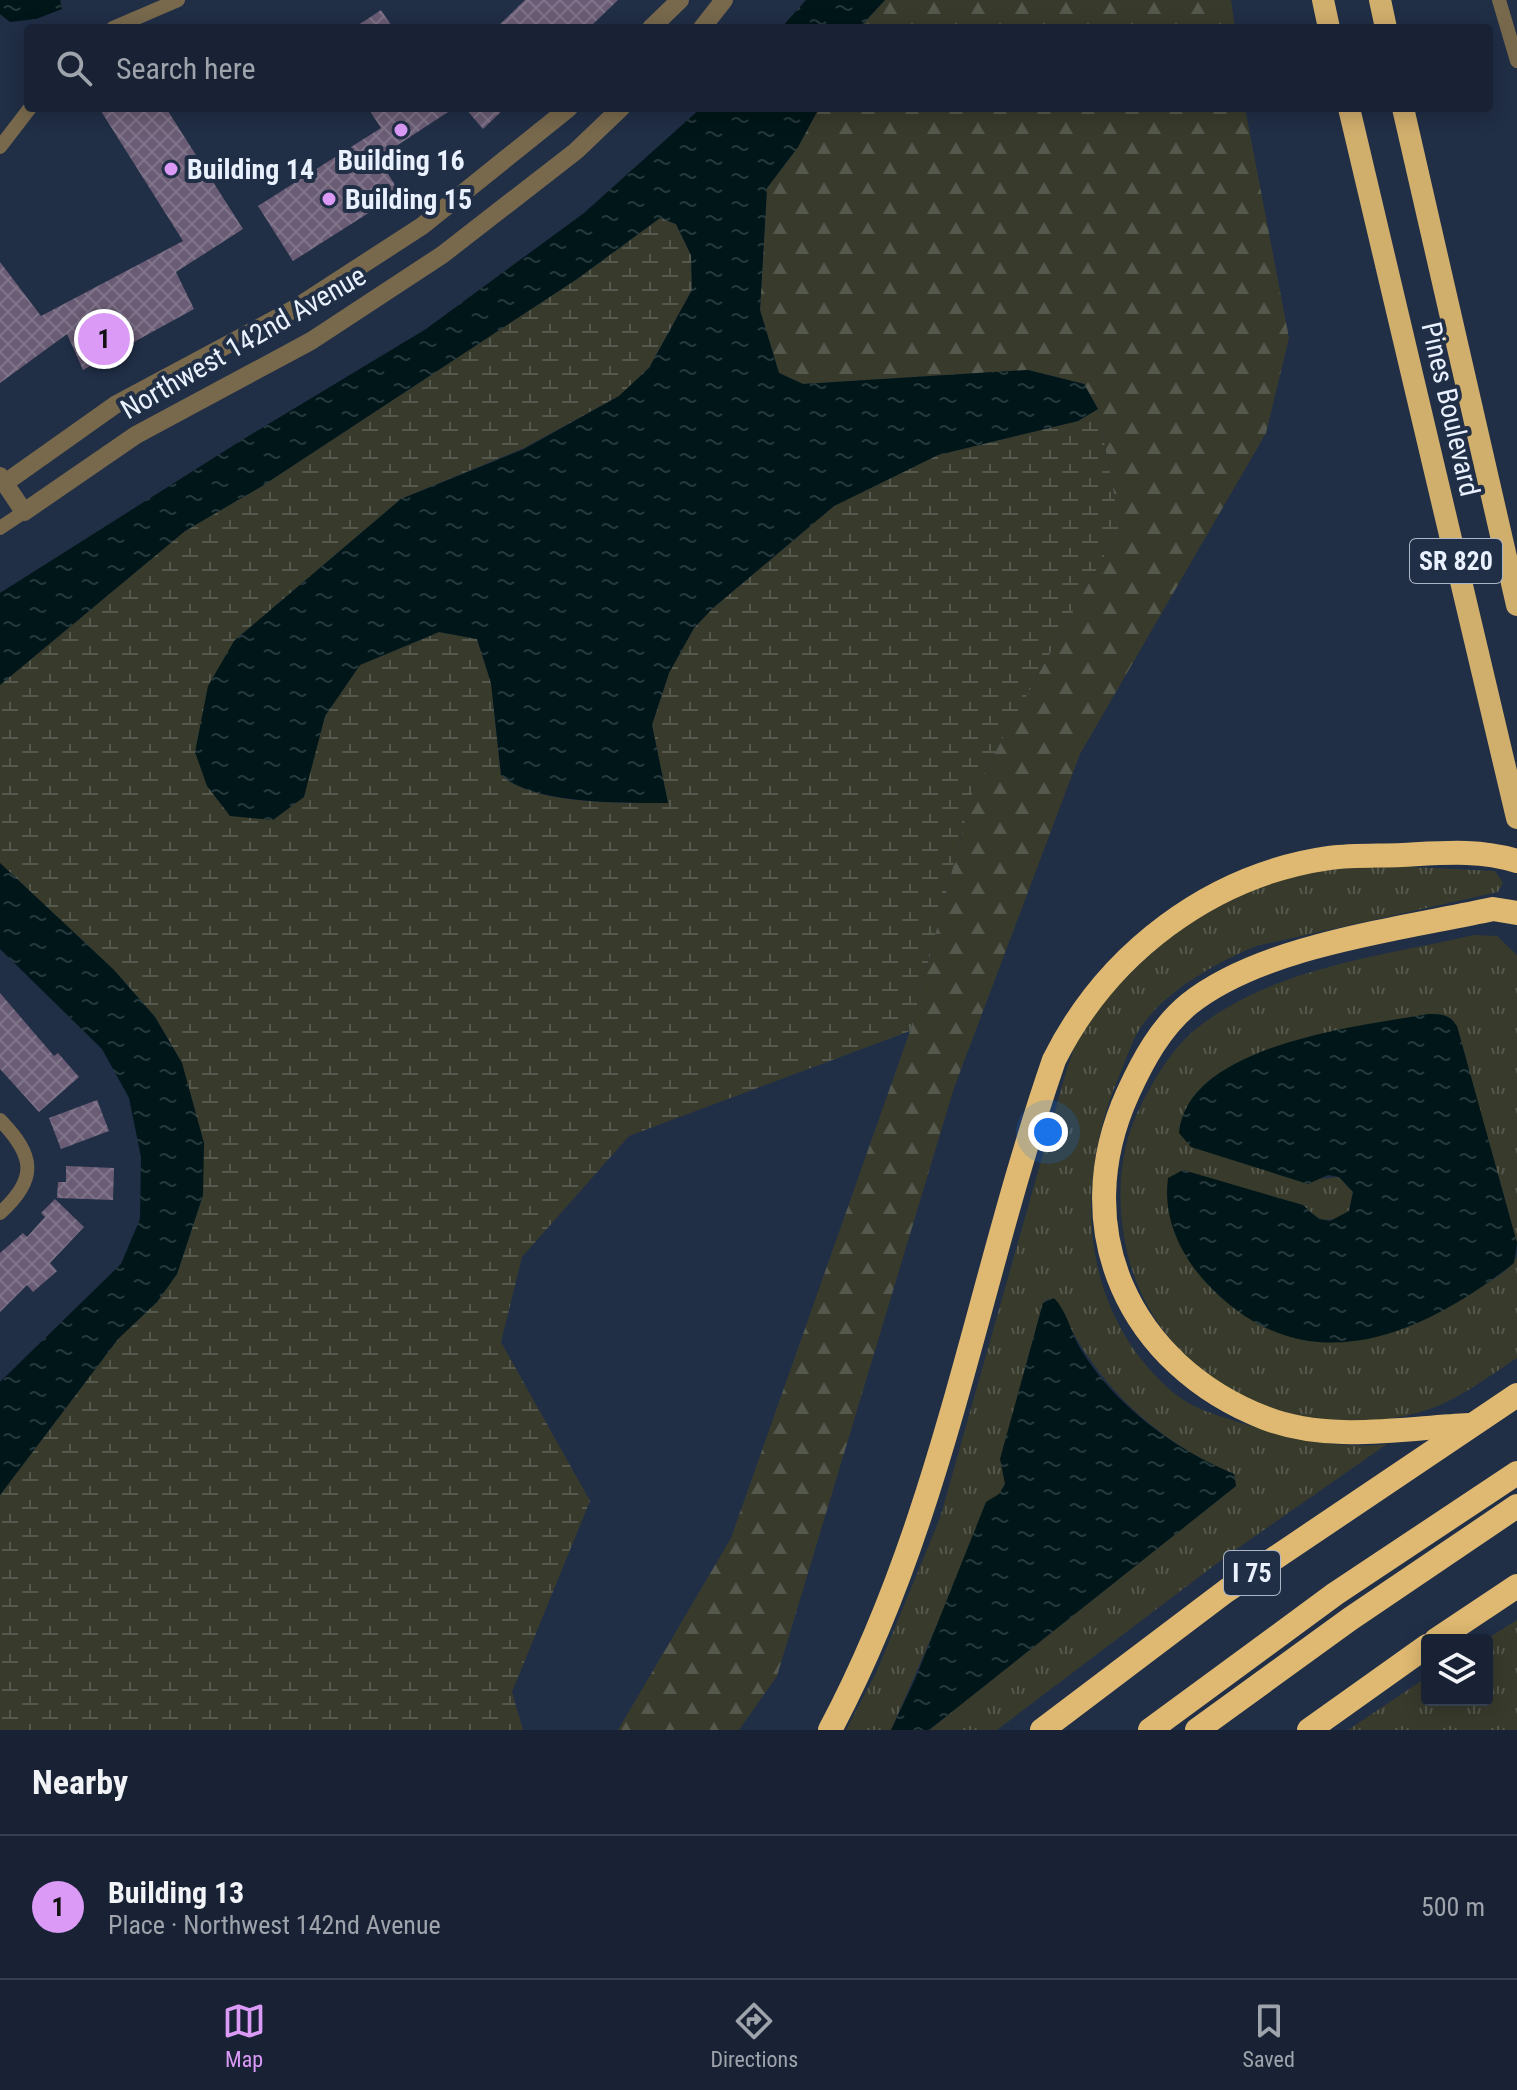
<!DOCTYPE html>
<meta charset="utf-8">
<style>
body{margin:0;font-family:"Roboto Condensed",sans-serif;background:#212a3c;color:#f1f3f6}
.controls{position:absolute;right:24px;bottom:24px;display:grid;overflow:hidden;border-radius:8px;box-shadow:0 4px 20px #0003}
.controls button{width:72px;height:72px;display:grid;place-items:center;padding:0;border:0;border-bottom:2px solid #363f4f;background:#182234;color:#f1f3f6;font:40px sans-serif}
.you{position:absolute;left:1048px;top:1132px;width:28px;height:28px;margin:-20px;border:6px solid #fff;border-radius:50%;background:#1a73e8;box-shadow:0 0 0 12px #1a73e833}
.badge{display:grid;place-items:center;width:52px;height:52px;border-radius:50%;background:#da9af6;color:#111;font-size:26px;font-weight:700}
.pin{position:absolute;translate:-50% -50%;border:4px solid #fff;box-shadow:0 2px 8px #0006}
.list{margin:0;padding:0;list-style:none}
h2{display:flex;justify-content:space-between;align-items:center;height:104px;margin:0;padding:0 32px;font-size:34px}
h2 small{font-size:26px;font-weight:400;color:#9fa4ac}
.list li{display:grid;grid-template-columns:52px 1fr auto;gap:24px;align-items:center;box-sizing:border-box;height:144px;padding:0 32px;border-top:2px solid #363f4f}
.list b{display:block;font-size:30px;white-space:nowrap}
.list p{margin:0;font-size:26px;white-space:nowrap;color:#9fa4ac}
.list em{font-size:26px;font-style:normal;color:#9fa4ac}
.icon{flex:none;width:44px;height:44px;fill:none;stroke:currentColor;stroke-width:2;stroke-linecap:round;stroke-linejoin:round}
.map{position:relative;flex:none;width:1517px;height:1730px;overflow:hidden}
.search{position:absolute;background:#182234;box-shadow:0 4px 20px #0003;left:24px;right:24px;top:24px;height:88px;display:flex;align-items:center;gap:20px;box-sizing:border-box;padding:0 28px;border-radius:8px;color:#9fa4ac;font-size:30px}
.sheet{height:248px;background:#182234}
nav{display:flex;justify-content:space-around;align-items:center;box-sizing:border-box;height:112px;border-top:2px solid #363f4f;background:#182234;font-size:22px;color:#9fa4ac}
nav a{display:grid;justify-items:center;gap:4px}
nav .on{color:#da9af6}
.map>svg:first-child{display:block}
</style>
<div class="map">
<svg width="1517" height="1730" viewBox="0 0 1517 1730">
<defs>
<pattern id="grass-tufts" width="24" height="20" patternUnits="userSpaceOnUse" patternTransform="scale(2)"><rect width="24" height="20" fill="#383b2c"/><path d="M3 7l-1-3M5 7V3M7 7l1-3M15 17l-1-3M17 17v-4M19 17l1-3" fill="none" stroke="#55584c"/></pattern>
<pattern id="forest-firs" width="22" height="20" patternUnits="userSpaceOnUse" patternTransform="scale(2)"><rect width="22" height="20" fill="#383b2c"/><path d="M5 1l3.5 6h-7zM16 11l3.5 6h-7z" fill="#55584c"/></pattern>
<pattern id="wetland-marsh" width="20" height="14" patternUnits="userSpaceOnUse" patternTransform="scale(2)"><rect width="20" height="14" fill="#383b2c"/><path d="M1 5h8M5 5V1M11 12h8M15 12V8" fill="none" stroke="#55584c"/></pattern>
<pattern id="water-ripples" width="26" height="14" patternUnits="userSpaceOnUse" patternTransform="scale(2)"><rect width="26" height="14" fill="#001618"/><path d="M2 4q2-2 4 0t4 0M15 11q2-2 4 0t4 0" fill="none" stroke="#25383b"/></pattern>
<pattern id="building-cross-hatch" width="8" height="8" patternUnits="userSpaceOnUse" patternTransform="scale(2)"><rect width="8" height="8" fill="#6a5c74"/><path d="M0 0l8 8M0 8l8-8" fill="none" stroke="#7f7489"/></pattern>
</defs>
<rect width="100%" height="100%" fill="#202e46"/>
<g fill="url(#grass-tufts)">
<path d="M 1370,865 L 1495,871 L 1503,883 L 1498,892 L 1256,946 C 1216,963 1164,991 1139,1030 C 1131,1043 1126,1060 1120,1074 C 1074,1180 1078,1306 1168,1388 C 1190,1408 1211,1413 1238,1422 C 1288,1437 1334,1450 1387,1444 L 1228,1555 L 997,1730 L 929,1730 L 1236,1486 L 1234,1474 C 1154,1441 1093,1381 1058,1303 L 1048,1299 L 1043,1303 L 1025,1370 L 1005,1484 L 952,1590 L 891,1730 L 846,1730 L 877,1671 L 940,1518 L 1059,1097 C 1065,1075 1071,1053 1081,1033 C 1092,1012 1111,994 1127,977 C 1197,904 1269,873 1370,865 Z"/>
<path d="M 1474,935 L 1497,936 L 1517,955 L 1517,1244 L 1457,1027 L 1451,1018 L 1210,1083 L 1194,1100 L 1180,1124 L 1318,1179 L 1339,1177 L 1353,1192 L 1349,1211 C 1331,1225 1317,1222 1302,1205 L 1239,1312 C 1324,1360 1395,1343 1475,1291 C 1489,1281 1510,1272 1517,1256 L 1517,1358 C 1486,1378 1453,1404 1417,1413 C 1286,1447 1146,1374 1124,1236 C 1116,1189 1121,1143 1143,1101 C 1158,1073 1175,1044 1201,1025 C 1277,967 1383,956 1474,935 Z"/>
<polygon points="1517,1620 1517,1730 1348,1730 1427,1677 1427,1700 1487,1700 1485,1640"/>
</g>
<g fill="url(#forest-firs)">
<polygon points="885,0 1231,0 1235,28 859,28"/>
<polygon points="819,108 1245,108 1289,338 1266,433 1080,754 954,1088 777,1676 739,1730 618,1730 731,1538 910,1031 972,794 1120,527 1098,409 1084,384 1028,370 803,384 779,373 760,310 767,188 798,147"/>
</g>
<path fill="url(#wetland-marsh)" d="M 660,218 L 676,224 L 691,255 L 692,290 L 649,368 L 619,396 L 524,448 L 401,499 L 234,641 L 303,797 L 325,716 L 360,665 L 439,632 L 477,639 L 491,683 L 501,775 C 533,805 623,803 668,803 L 652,725 L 669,673 L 694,628 L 713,608 L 834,506 L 938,455 L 1078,421 L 1098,409 L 1120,527 L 972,794 L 910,1031 L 629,1136 L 522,1257 L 501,1342 L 590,1501 L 512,1692 L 523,1730 L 0,1730 L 0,1495 L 118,1339 L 157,1302 L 177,1274 L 203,1195 L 191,1102 L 182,1063 L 155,1017 L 114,970 L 0,863 L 0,685 L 185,531 L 262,486 L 577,279 Z"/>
<g fill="url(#water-ripples)">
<polygon points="0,0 60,0 62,9 36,19 10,22 0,14"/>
<polygon points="806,0 885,0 859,28 781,28"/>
<path d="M 701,108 L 819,108 L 798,147 L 767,188 L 760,310 L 779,373 L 803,384 L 1028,370 L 1084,384 L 1098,409 L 1078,421 L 938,455 L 834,506 L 713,608 L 694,628 L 669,673 L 652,725 L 668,803 C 624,803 534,805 501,775 L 491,683 L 477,639 L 439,632 L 360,665 L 325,716 L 304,797 L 273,820 L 230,816 L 207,786 L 195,752 L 208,686 L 234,641 L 401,499 L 524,449 L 619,396 L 649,368 L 692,290 L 691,255 L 676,224 L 660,218 L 577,279 L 262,486 L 185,531 L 0,685 L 0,593 L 242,440 L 426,329 L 584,213 Z"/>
<polygon points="0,863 114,970 155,1017 182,1063 204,1143 203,1195 177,1274 157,1302 118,1339 0,1495 0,1382 121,1264 140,1219 141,1157 129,1098 102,1049 0,949"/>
<path d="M 1428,1014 C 1442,1014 1449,1014 1457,1026 L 1517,1243 L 1514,1263 C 1416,1340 1299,1388 1202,1278 C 1178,1250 1163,1215 1168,1178 L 1183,1170 L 1303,1205 L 1319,1219 L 1330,1221 L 1349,1211 L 1353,1192 L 1339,1177 L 1328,1175 L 1308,1184 L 1191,1147 L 1179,1133 C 1187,1044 1361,1026 1428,1014 Z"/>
<path d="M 1054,1298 C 1067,1311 1071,1333 1080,1348 C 1114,1405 1174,1449 1234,1474 L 1236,1486 L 929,1730 L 891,1730 L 916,1677 L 986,1502 L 999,1494 L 1005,1484 L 1000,1459 L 1043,1303 Z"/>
</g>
<g fill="url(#building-cross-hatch)">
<polygon points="525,0 618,0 589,28 496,28"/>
<polygon points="381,10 393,28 354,28"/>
<polygon points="99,108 166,108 243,229 176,272 194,309 83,370 67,334 0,383 0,262 41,316 183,241"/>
<polygon points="368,108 454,108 378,158 400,193 293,261 258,206 381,128"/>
<polygon points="465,108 505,108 483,129"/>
<polygon points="0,993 54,1056 58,1053 79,1077 39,1112 0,1069"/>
<polygon points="97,1100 109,1131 61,1149 49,1118"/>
<polygon points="66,1166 114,1168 113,1200 57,1198 58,1182 66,1182"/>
<polygon points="55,1199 84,1227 50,1263 57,1271 33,1292 27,1285 0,1312 0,1253 23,1233 27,1237 45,1217 41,1213"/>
</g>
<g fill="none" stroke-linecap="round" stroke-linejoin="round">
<g stroke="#78694d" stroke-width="14">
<polyline points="1499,0 1517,61"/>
<polyline points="113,28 178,0"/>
<polyline points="0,147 30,108"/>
<polyline points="0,528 24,512"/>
<path d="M 0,1120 C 35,1156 38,1179 0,1213"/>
</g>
<g stroke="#78694d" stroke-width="18">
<polyline points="651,28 680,0"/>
<polyline points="702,28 724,0"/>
<polyline points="0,476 24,512 136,435 311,341 442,255 576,151 621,108"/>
<polyline points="5,483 115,405 294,309 422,226 569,108"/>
</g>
<g stroke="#d0ae6c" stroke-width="22">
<polyline points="1323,0 1329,28"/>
<polyline points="1380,0 1386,28"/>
<polyline points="1349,108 1517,818"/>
<polyline points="1403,108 1517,605"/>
</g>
<g stroke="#dfb971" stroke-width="24">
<path d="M 1469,1425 C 1403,1428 1329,1443 1265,1418 C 1129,1365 1066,1229 1128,1093 C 1143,1060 1161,1027 1189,1004 C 1263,945 1401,929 1493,909 L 1517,913"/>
<polyline points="1436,1640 1517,1586"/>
<path d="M 830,1730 C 944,1516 976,1286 1054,1060 C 1107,954 1210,875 1329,858 C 1353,855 1377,856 1402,855 C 1441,853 1479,849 1517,861"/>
<polyline points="1042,1730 1226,1591 1517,1395"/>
<polyline points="1150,1730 1335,1594 1517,1473"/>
<polyline points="1197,1730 1350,1619 1517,1506"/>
<polyline points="1309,1730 1427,1646"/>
</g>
</g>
<g fill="#da9af6" stroke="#202e46" stroke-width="3">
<circle cx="401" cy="130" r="8"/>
<circle cx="171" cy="169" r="8"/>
<circle cx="329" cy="199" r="8"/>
</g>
<g text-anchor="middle" stroke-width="8" stroke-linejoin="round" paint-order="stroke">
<g fill="#202e46" stroke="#adb6c7" stroke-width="2">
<rect x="1410" y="539" width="92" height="44" rx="6"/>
<rect x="1224" y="1551" width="56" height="44" rx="6"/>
</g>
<g font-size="26" font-weight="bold" fill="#e9f1fe">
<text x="1456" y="570">SR 820</text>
<text x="1252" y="1582">I 75</text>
</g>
<g font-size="28" font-weight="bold" fill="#e9f1fe" stroke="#202e46" text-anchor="start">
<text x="401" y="170" text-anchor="middle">Building 16</text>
<text x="187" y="179">Building 14</text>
<text x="345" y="209">Building 15</text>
</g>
<g font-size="28" fill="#e9f1fe" stroke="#202e46">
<text transform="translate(243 342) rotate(-30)" y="10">Northwest 142nd Avenue</text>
<text transform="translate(1451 409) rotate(77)" y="10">Pines Boulevard</text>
</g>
</g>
</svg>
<div class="controls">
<button><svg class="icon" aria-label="layers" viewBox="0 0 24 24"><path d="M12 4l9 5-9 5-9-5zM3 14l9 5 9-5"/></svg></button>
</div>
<div class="you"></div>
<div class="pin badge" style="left:104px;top:339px">1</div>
<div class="search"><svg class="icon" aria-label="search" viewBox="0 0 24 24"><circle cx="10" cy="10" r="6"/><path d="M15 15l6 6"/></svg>Search here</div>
</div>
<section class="sheet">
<h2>Nearby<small></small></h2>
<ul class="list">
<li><span class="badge">1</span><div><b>Building 13</b><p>Place · Northwest 142nd Avenue</p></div><em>500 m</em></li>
</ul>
</section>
<nav>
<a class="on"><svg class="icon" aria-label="map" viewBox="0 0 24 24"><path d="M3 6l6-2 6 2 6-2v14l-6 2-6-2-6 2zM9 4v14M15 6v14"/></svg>Map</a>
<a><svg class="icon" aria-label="directions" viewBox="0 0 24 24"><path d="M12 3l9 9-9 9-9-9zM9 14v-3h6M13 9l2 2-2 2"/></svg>Directions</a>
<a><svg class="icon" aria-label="saved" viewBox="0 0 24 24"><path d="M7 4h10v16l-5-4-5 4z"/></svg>Saved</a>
</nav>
